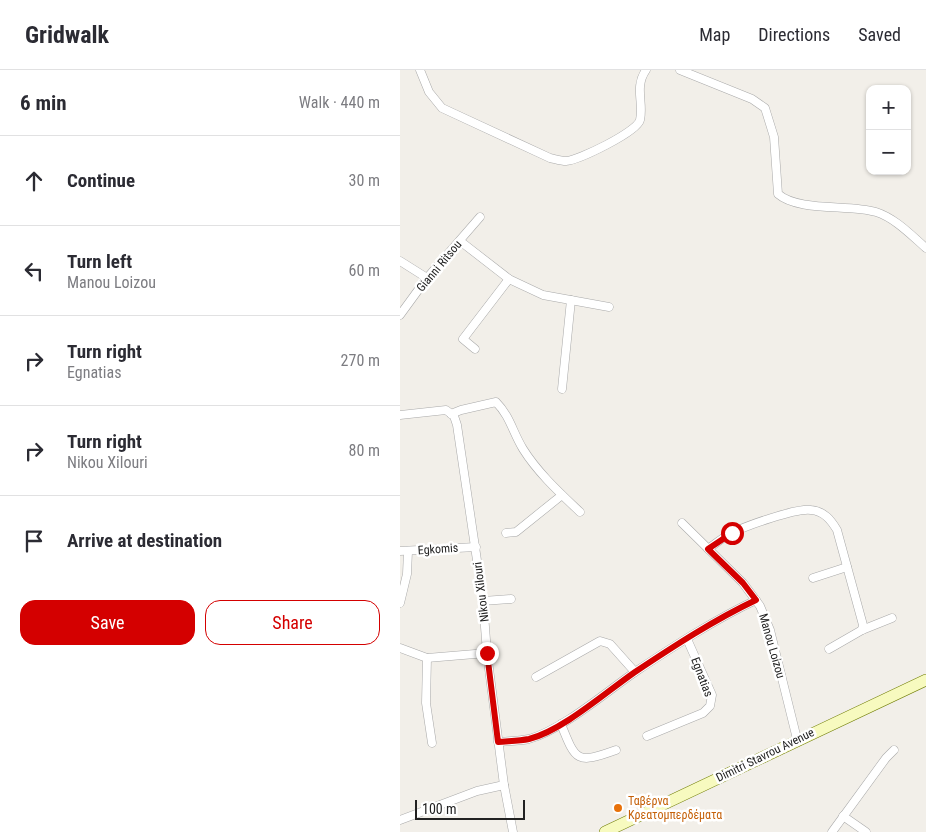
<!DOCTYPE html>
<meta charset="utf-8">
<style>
body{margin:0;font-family:"Roboto Condensed",sans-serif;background:#f7f7f7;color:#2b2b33}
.controls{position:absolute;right:15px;top:15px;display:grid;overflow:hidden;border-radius:10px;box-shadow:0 1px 4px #0004}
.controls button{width:45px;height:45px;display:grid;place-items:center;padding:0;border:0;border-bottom:1px solid #e1e1e2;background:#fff;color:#2b2b33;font:25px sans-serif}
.scale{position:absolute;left:15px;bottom:12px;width:110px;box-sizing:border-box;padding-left:5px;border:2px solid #222;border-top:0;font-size:14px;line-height:18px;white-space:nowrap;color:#222;-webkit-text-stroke:4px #fff;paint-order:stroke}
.stop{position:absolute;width:15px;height:15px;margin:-11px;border:4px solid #d40000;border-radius:50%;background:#fff}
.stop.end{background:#d40000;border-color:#fff;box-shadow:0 1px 5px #0008}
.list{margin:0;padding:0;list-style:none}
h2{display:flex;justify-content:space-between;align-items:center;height:65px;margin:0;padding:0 20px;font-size:21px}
h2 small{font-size:16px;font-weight:400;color:#7c7c81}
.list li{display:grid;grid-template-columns:32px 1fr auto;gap:15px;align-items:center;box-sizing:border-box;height:90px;padding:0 20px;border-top:1px solid #e1e1e2}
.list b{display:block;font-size:19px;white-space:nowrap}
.list p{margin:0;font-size:16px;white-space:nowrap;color:#7c7c81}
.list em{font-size:16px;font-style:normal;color:#7c7c81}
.actions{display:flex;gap:10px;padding:15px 20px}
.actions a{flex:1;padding:11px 0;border:1px solid #d40000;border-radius:15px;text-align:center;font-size:18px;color:#d40000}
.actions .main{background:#d40000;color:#fff}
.icon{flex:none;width:28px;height:28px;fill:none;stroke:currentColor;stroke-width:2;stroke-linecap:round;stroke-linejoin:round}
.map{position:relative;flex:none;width:526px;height:762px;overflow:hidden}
header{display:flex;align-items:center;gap:30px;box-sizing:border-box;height:70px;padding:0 25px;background:#fff;border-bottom:1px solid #e1e1e2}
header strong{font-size:24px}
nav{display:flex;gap:28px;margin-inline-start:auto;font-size:18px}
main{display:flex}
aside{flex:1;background:#fff}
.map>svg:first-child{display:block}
</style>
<header>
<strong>Gridwalk</strong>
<nav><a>Map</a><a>Directions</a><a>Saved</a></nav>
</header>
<main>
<aside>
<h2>6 min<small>Walk · 440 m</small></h2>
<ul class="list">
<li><svg class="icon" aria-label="ahead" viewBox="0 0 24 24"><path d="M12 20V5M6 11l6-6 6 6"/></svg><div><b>Continue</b></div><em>30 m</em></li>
<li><svg class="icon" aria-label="left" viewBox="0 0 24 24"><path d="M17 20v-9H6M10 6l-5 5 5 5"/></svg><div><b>Turn left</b><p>Manou Loizou</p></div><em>60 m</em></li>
<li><svg class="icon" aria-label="right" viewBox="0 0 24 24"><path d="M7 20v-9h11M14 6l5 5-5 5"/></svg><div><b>Turn right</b><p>Egnatias</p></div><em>270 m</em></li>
<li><svg class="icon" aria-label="right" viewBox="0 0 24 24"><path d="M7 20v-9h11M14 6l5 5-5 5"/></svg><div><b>Turn right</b><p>Nikou Xilouri</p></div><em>80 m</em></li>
<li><svg class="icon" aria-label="arrive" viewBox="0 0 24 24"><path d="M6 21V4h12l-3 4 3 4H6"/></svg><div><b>Arrive at destination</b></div></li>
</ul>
<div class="actions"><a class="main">Save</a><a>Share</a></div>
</aside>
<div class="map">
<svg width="526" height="762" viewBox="0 0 526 762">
<rect width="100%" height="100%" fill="#f2efe9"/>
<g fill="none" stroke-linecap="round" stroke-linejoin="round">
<defs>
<g id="minor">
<path d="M 20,0 L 29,22 L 42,38 L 150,88 C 155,89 161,91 166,91 C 179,90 237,62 240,50 C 244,33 234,17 246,0"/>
<path d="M 280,0 L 352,29 L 365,38 L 374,67 L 378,124 C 399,142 449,134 476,142 C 495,148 511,165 526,178"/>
<polyline points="60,171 109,209 143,225 209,237"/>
<polyline points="0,191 27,208"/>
<polyline points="0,245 27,208 80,147"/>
<polyline points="75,279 63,269 109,209"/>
<polyline points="162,319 171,230"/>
<path d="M 51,344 L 61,340 L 96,332 C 110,346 113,363 123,379 C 138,403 160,423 180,442"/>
<polyline points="0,345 46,340 54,346 57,355 83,531 87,583 104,715 113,762"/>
<polyline points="282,453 343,513 360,536 370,560 397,669"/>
<polyline points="106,463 116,462 162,425"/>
<path d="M 308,479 C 315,474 322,468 330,464 C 345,456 396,438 411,440 C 424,441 431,450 437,460 L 463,555 L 462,560"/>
<polyline points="0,481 76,477"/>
<polyline points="413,508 447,497"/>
<polyline points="83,531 111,529"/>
<polyline points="0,533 7,504 8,481"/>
<polyline points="0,578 27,588 87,583"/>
<polyline points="429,579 462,560 492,548"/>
<polyline points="27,588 26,633 32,673"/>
<polyline points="136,607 200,571 210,574 235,602"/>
<path d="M 161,654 C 176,692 177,694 216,680"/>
<polyline points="247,666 303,643 310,636 312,625 287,569"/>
<path d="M 98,672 C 108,671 119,671 129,669 C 162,660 206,622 235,602 C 274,576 314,550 356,530"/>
<polyline points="443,746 466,762"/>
<polyline points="0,750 77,721 104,715"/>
<polyline points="432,762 486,688 494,680"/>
</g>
<polyline id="secondary" points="205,762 526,610"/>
</defs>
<use href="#minor" stroke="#a9a9a9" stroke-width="9"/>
<use href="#secondary" stroke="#707d05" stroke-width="12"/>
<use href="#minor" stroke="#fff" stroke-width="8"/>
<use href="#secondary" stroke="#f7fabf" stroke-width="11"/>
</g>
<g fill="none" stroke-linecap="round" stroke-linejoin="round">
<path stroke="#d40000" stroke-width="6" d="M 87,583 L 98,672 C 108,671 119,671 129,669 C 162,661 206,622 235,602 C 274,576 314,550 356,530 L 343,513 L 308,479 L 332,463"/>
</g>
<circle fill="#e8710a" stroke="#fff" stroke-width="2" cx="218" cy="738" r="5"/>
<g text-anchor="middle" stroke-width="5" stroke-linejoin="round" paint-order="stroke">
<g font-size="12" fill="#222" stroke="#fff">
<text transform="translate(39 196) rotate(-50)" y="4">Gianni Ritsou</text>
<text transform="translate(38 479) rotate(-4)" y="4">Egkomis</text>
<text transform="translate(81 522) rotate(-97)" y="4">Nikou Xilouri</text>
<text transform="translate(372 576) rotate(74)" y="4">Manou Loizou</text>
<text transform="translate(302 607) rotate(69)" y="4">Egnatias</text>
<text transform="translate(365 685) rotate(-26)" y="4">Dimitri Stavrou Avenue</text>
</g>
<g font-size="12" fill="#c56008" stroke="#fff" text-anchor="start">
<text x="228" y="735">Ταβέρνα<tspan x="228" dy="14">Κρεατομπερδέματα</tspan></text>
</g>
</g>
</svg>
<div class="controls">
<button>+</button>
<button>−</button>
</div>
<div class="scale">100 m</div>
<div class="stop" style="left:332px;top:463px"></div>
<div class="stop end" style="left:87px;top:583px"></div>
</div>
</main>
